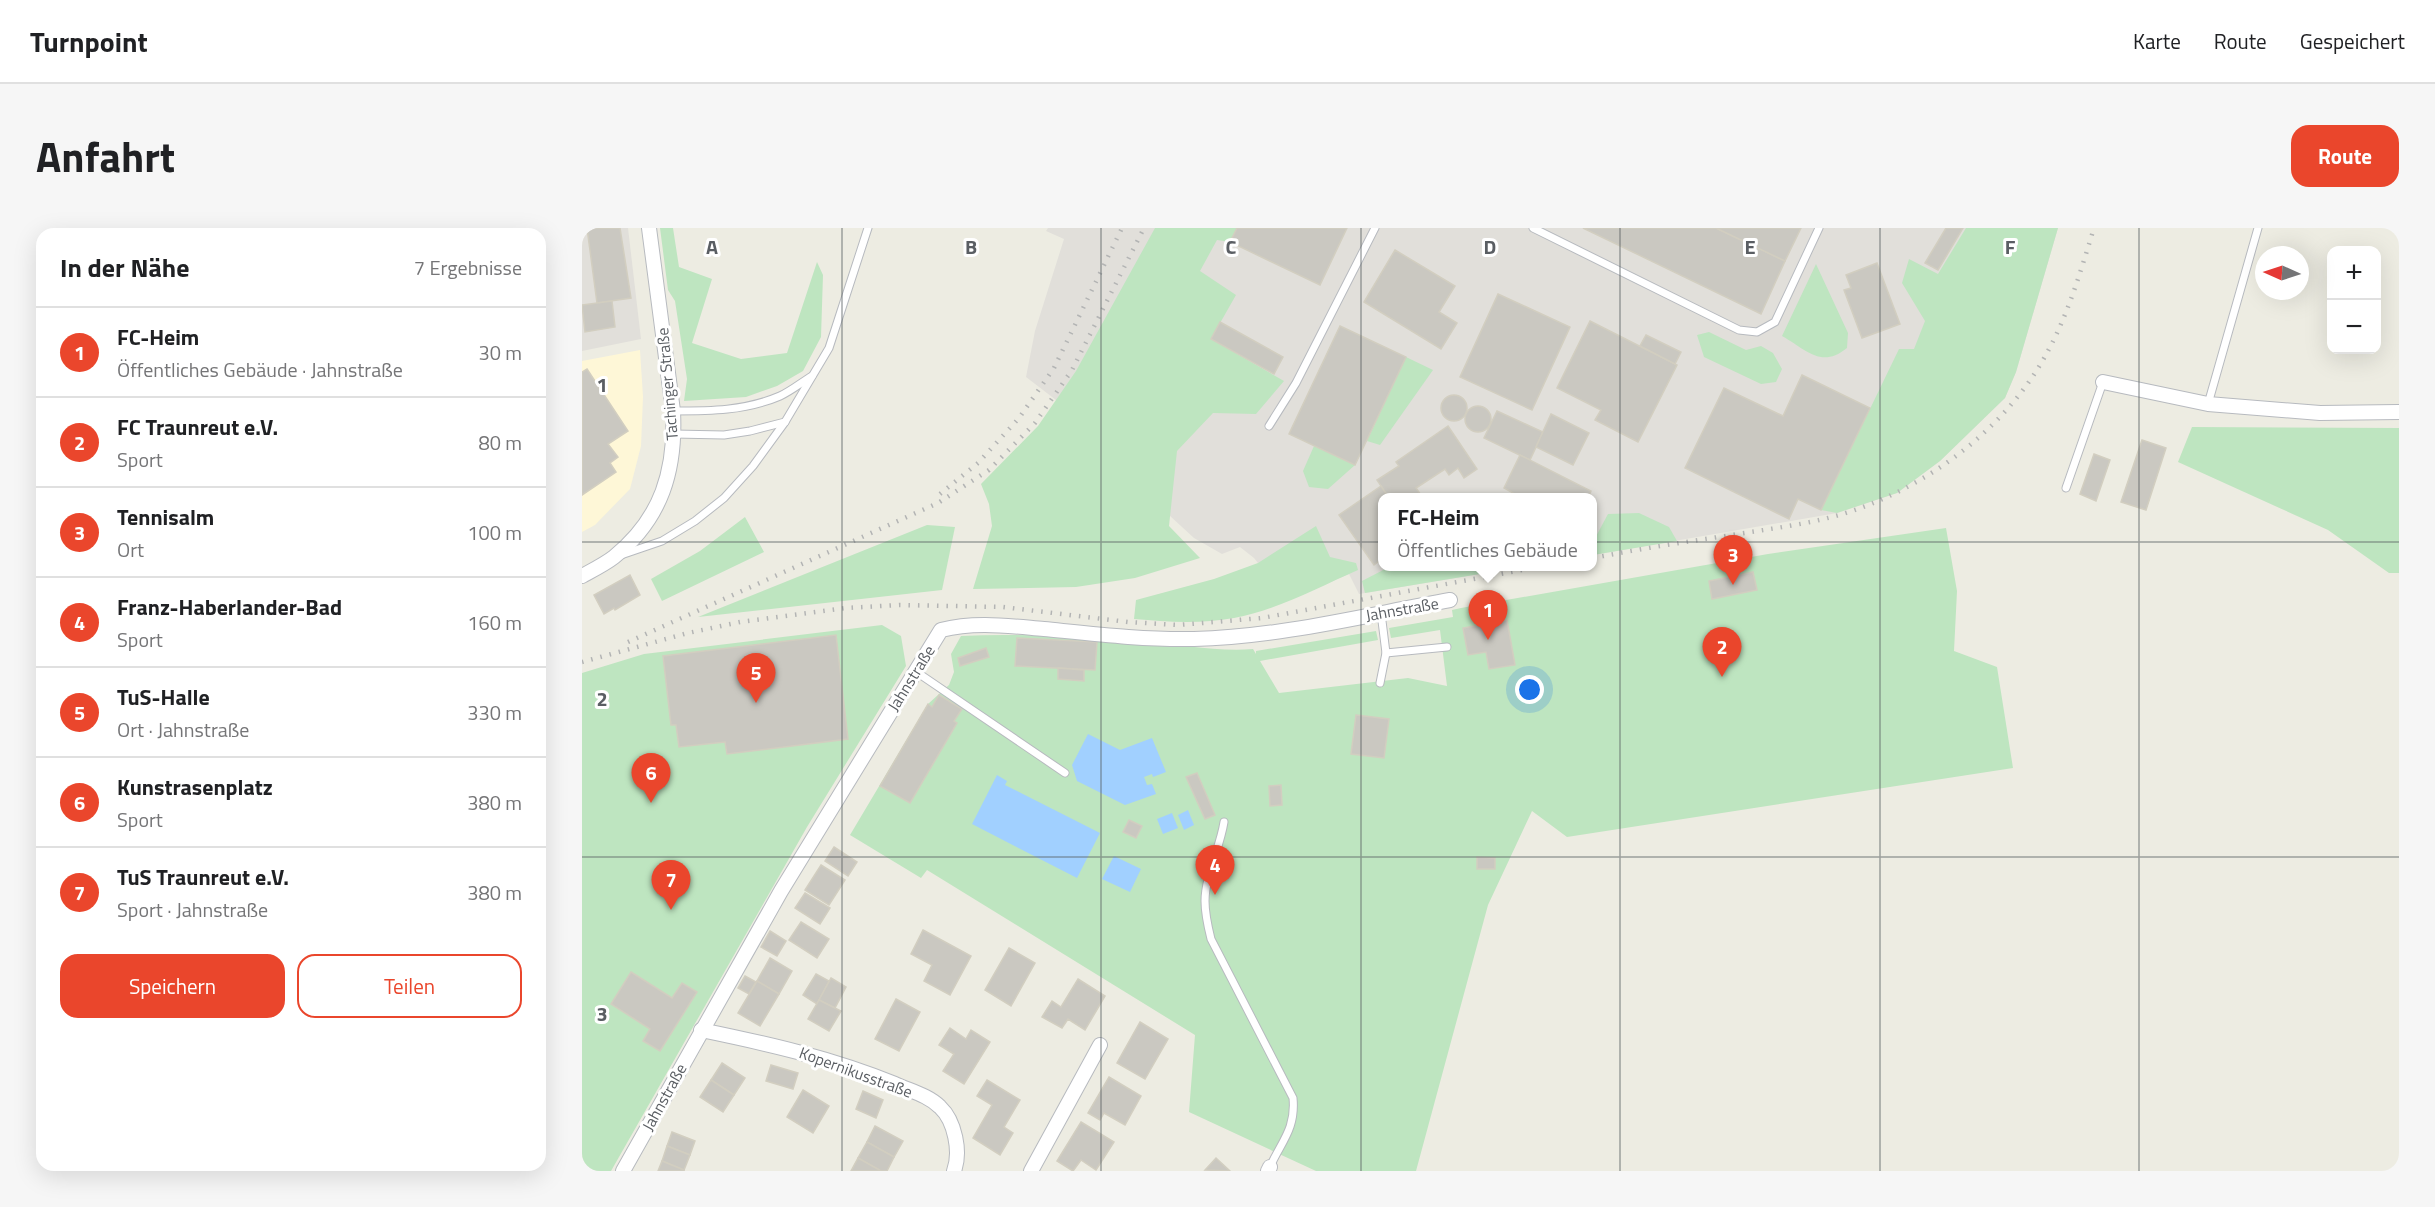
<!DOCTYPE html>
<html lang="de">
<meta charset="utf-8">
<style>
body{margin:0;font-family:"Titillium Web",sans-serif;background:#f6f6f6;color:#202124}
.controls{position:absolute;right:18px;top:18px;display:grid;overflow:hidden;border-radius:12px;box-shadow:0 6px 24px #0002}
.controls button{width:54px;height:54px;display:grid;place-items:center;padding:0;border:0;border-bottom:2px solid #e0e0e0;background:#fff;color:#202124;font:30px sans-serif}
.compass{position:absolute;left:1673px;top:18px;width:54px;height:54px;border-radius:50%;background:#fff;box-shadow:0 6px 24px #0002;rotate:273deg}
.you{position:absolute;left:948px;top:462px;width:21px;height:21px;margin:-15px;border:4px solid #fff;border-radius:50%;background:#1a73e8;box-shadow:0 0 0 9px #1a73e833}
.badge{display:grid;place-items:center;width:39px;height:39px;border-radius:50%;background:#ea462c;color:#fff;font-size:20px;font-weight:700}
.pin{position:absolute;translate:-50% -50px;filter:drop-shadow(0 2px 3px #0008)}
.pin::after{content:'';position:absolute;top:32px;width:21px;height:18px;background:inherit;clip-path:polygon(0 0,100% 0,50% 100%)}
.popup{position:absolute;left:796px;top:265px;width:219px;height:78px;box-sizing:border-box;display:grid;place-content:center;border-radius:12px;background:#fff;filter:drop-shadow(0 2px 4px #0005);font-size:20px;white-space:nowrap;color:#757577}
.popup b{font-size:22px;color:#202124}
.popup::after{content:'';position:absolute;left:50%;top:100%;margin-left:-12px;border:12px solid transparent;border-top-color:#fff}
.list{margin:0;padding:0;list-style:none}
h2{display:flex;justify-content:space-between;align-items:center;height:78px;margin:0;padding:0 24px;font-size:26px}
h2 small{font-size:20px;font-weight:400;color:#757577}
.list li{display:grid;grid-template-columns:39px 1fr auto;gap:18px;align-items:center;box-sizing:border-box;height:90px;padding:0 24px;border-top:2px solid #e0e0e0}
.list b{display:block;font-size:22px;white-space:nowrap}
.list p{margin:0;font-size:20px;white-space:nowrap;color:#757577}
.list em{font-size:20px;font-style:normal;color:#757577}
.actions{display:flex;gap:12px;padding:18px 24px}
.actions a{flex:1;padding:14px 0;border:2px solid #ea462c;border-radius:18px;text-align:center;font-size:21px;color:#ea462c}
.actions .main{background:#ea462c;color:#fff}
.map{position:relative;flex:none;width:1817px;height:943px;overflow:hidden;border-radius:18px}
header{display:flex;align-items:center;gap:36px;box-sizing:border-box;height:84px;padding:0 30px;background:#fff;border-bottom:2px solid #e0e0e0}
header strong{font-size:28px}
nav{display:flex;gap:33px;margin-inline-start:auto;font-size:21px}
.intro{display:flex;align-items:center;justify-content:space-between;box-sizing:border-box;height:144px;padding:0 36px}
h1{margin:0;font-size:42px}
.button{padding:15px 27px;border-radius:18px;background:#ea462c;color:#fff;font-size:21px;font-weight:700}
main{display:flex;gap:36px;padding:0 36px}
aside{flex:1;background:#fff;border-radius:18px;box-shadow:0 6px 24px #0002}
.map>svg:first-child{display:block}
</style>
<header>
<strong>Turnpoint</strong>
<nav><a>Karte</a><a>Route</a><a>Gespeichert</a></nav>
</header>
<div class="intro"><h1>Anfahrt</h1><a class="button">Route</a></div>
<main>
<aside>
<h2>In der Nähe<small>7 Ergebnisse</small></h2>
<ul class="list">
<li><span class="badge">1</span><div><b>FC-Heim</b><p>Öffentliches Gebäude · Jahnstraße</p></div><em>30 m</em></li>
<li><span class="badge">2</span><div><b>FC Traunreut e.V.</b><p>Sport</p></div><em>80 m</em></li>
<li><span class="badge">3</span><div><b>Tennisalm</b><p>Ort</p></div><em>100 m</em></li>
<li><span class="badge">4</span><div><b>Franz-Haberlander-Bad</b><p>Sport</p></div><em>160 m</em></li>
<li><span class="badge">5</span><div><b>TuS-Halle</b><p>Ort · Jahnstraße</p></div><em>330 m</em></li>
<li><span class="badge">6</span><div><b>Kunstrasenplatz</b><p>Sport</p></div><em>380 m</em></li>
<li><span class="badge">7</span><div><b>TuS Traunreut e.V.</b><p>Sport · Jahnstraße</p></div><em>380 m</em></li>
</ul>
<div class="actions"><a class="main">Speichern</a><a>Teilen</a></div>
</aside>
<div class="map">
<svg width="1817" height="943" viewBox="0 0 1817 943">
<rect width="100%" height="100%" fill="#edece2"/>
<polygon fill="#fef7d7" points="58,122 61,169 59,218 48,261 13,297 0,304 0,133"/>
<g fill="#e1dfda">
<polygon points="0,0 46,0 59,111 0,123"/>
<polygon points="466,0 1476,0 1434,144 1423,170 1358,233 1315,265 1255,285 1011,327 1011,270 801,270 801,338 940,339 777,366 767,346 698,376 676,335 672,330 658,319 640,326 612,310 550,253 474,172 444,149 453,103 482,11 464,3"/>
</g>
<g fill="#bee5c0">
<polygon points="78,0 91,0 97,39 130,51 110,115 159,131 205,125 235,34 241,47 239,109 221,143 195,158 164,169 102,173 105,151 93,73 86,62"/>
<polygon points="573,0 655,0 648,14 635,12 618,43 654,67 629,111 702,153 674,186 631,185 595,223 587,298 618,330 553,350 494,359 391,361 410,298 407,276 399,256 456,198 494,143"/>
<polygon points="1384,0 1476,0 1434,144 1423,170 1358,233 1315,265 1255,285 1239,282 1317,121 1332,121 1343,93 1320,55 1327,31 1356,46"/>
<path d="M 1234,36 L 1266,105 L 1265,120 C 1239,141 1225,122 1200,108 Z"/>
<polygon points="1127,104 1164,122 1179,118 1191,125 1200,141 1194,154 1179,156 1122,129 1115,107"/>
<polygon points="824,129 851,142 798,217 785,213"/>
<polygon points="1610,199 1817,200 1817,345 1807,345 1746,302 1596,234"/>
<polygon points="732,218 773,237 746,261 727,259 721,243"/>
<polygon points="1057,285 1087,299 1095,313 1011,327 1011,314 1026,286"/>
<polygon points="163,289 182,324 80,373 69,351 118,323"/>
<polygon points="345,297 373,299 360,362 116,389"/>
<path d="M 734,298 L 748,329 L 774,335 L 776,342 C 737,359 695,382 652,390 C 619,396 585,394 552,391 L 554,372 L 632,351 L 676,335 Z"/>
<path d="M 1364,300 L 1375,363 L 1372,423 L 1415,439 L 1431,540 L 985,609 L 950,583 L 906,677 L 834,943 L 734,943 L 607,884 L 613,807 L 345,642 L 339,650 L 268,607 L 346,476 L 367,457 L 372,444 L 369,426 L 379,408 C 439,405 502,409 562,414 C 598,416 635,424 671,421 L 674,426 L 674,423 L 794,403 L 796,412 L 678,433 L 697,465 L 826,450 L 865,458 L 858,402 L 809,410 L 807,400 L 871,389 L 870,382 L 879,380 L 1186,326 Z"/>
<polygon points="807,339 807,338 940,339 783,365 780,353"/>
<polygon points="300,397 319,408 324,438 225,599 29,943 0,943 0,445 62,426"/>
</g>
<g fill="#a1d0ff">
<polygon points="506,506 538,522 570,510 584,544 571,549 570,546 562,549 565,557 570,556 574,566 543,577 495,553 490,537"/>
<polygon points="415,547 425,553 423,557 518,605 495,650 390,596"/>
<polygon points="606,582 612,597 602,602 596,587"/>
<polygon points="590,585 596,600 581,606 575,591"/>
<polygon points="532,628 559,641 548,664 520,651"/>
</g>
<g fill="#cac8c1" stroke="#d2cec0" stroke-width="1.5">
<polygon points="5,0 38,0 49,70 15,75"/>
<polygon points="655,0 765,0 738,57 648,14"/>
<polygon points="1001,0 1134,0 1203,33 1179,86"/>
<polygon points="1134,0 1219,0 1203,33"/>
<polygon points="1364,0 1381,0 1356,42 1343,35"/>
<polygon points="813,22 873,58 857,84 875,95 859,121 782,74"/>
<polygon points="1295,35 1318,96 1280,110 1262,62 1269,60 1264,47"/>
<polygon points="916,66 988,99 950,182 878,149"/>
<polygon points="30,73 33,99 3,104 0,77"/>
<polygon points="1008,93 1095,137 1056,214 1013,192 1019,182 975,160"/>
<polygon points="638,94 701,129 692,146 629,111"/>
<polygon points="758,98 824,129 773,237 707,206"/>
<polygon points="1064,107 1099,124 1093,136 1058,118"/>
<polygon points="5,141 46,203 26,216 36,229 28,235 34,244 0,267 0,144"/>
<polygon points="1220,147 1288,180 1239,282 1216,271 1207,291 1103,240 1142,160 1201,188"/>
<circle cx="872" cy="180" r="13"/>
<circle cx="896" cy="191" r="13"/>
<polygon points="915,183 961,204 948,232 902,210"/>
<polygon points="969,186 1007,205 991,237 954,219"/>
<polygon points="866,198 895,241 882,250 876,240 867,247 863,241 834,260 841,270 807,270 795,252 817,238 814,234"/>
<polygon points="1560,212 1584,220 1564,282 1539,274"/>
<polygon points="1512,226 1528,232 1514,273 1498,266"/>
<polygon points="938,227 1009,263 1006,270 940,270 922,260"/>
<polygon points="799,258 807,270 801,270 801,330 792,337 757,287"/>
<polygon points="1171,344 1175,362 1130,371 1127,353"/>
<polygon points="48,347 58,367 33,382 32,380 22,386 12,367"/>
<polygon points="925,392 933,437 907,441 904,424 886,427 881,400"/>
<polygon points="254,407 266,511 145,526 143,514 97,519 94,497 89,497 81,428"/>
<polygon points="435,410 515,414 513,442 433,438"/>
<polygon points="404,420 407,429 378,438 376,430"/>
<polygon points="476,440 502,442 502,453 476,451"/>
<polygon points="357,467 380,481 372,493 375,495 328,575 298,558 346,476 350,479"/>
<polygon points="774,487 807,491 802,530 769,526"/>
<polygon points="615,545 633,587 623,591 604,549"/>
<polygon points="699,557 700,577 688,578 687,558"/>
<polygon points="547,592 560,598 554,610 541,604"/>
<polygon points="252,619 275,634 266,648 243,633"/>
<polygon points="895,629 913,630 913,641 895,641"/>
<polygon points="239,637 263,652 247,677 223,662"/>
<polygon points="223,665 248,680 238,696 213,680"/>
<polygon points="219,694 247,711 235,730 207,712"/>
<polygon points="341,702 389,728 368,767 342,753 350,737 329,726"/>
<polygon points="188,703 204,713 195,728 179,719"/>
<polygon points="427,720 453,735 429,778 403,762"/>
<polygon points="188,730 210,743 197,766 175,753"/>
<polygon points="49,744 90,770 100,755 115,764 78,823 61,813 68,801 29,776"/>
<polygon points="234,746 247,753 235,776 221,767"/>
<polygon points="163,748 174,754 167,766 156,760"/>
<polygon points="249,750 264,759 253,780 237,772"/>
<polygon points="496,751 523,768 503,802 486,791 480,800 460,789 470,773 479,779"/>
<polygon points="175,753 197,766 178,798 156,785"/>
<polygon points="314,771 338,784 317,823 293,811"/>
<polygon points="237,772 259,783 247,803 226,791"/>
<polygon points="558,794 586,811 563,851 535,835"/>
<polygon points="368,800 384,811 389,802 408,814 382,856 361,843 372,826 357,817"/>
<polygon points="140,835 163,850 152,867 129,852"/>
<polygon points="189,837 216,845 211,861 184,853"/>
<polygon points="527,849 559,868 543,897 522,885 518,892 506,885"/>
<polygon points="129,852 152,867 141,884 118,869"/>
<polygon points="405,852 438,872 422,899 431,905 418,927 391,910 410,877 395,868"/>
<polygon points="221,862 247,878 231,905 205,889"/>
<polygon points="281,863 301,872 294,890 274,881"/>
<polygon points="499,894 532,914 514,942 499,932 491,943 475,933"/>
<polygon points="293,898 321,913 312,929 285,914"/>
<polygon points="90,904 113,913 108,927 85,918"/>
<polygon points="285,914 312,929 305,943 299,943 276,930"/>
<polygon points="85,918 108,927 102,942 80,933"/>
<polygon points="276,930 299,943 269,943"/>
<polygon points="634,930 648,943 623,942"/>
<polygon points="80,933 102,942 102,943 76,943"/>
</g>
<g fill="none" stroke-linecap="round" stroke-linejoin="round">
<defs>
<g id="lane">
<polyline points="951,0 1157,102 1175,104 1193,94 1237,0"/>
<polyline points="1626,176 1676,0"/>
<path d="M 91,183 C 128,183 163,183 198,168 C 209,163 220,154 230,148"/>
<polyline points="687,198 714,155 793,0"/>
<polyline points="92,206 142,207 168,203 203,194"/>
<polyline points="1484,260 1521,154"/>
<polyline points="39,327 80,313 113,293 142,270 171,238 203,194 247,120 286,0"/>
<polyline points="804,425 865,419"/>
<polyline points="333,443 483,545"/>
<polyline points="798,455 804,425 799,385"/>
<path d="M 642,594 C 638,620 623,648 623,673 C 623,686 626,699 629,711 L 711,870 C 714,901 699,914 688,939"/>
</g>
<g id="street">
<polyline points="1521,154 1626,176 1738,185 1817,184"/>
<path d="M 0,348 C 11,342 23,336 32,329 C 80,290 94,242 91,183 L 67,0"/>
<path d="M 119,802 C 187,816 249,830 313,856 C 328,863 346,867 358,879 C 373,893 379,924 372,943"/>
<path d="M 41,943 L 199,663 L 359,402 C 393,393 427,398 462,401 C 512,406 562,412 612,411 C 698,409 784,387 868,372"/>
<polyline points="449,943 518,817"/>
<polyline points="686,943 688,939"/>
</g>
</defs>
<use href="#lane" stroke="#b7babf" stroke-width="9"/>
<use href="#street" stroke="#b7babf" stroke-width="16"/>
<use href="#lane" stroke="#fff" stroke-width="7"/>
<use href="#street" stroke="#fff" stroke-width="14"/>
<g stroke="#b3b4b4" stroke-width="4.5" stroke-dasharray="1.5 8" stroke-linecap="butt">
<polyline points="358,266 396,235 437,190 472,140 540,0"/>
<path d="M 1011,330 C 1057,321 1103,314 1150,307 C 1186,301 1222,297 1257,287 C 1342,262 1424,202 1466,123 C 1487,84 1499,42 1512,0"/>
<polyline points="46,414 356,275 407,242 453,195 490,142 562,0"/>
<polyline points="0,434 106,405 158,394 264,380 318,377 421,379 546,394 596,397 680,390 962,338"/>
</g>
</g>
<path fill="none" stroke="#5a5e63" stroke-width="1.5" stroke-opacity="0.55" d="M 260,0 L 260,943M 519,0 L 519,943M 779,0 L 779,943M 1038,0 L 1038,943M 1298,0 L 1298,943M 1557,0 L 1557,943M 0,314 L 1817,314M 0,629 L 1817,629"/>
<g text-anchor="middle" stroke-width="6" stroke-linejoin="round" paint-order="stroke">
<g font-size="16" fill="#5a5e63" stroke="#fff">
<text transform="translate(85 156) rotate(-95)" y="6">Tachinger Straße</text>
<text transform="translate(820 381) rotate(-10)" y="6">Jahnstraße</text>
<text transform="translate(329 450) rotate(-58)" y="6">Jahnstraße</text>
<text transform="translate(274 844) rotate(20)" y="6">Kopernikusstraße</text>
<text transform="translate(82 869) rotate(-61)" y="6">Jahnstraße</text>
</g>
</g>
<g font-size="20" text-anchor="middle" font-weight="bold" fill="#5a5e63" stroke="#fff" stroke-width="6" stroke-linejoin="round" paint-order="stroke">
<text x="130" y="26">A</text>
<text x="389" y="26">B</text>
<text x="649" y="26">C</text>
<text x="908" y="26">D</text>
<text x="1168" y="26">E</text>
<text x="1428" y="26">F</text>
<text x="20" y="164">1</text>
<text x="20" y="478">2</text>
<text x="20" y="793">3</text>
</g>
</svg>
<div class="controls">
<button>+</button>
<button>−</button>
</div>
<svg class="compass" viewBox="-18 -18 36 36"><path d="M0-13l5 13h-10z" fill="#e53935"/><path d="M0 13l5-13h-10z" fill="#757577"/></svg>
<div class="you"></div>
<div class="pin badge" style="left:906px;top:412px">1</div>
<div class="popup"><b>FC-Heim</b>Öffentliches Gebäude</div>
<div class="pin badge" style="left:1140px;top:449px">2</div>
<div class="pin badge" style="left:1151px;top:357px">3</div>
<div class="pin badge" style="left:633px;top:667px">4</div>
<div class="pin badge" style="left:174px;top:475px">5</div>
<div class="pin badge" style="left:69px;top:575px">6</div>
<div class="pin badge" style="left:89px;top:682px">7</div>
</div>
</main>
